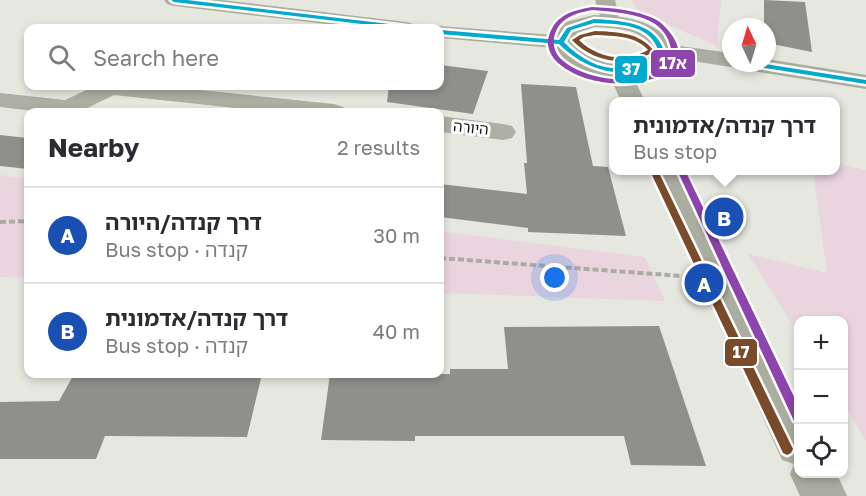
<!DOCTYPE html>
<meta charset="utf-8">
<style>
body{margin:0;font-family:"Golos Text","Noto Sans Hebrew",sans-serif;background:#f2f2f3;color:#2b2b33}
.controls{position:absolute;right:18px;bottom:18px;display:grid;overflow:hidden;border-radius:12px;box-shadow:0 3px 9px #0003}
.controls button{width:54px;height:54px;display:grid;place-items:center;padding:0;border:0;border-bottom:2px solid #e1e1e2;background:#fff;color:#2b2b33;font:30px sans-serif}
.compass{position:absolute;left:722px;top:18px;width:54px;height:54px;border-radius:50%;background:#fff;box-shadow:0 3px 9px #0003;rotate:356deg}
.you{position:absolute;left:555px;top:278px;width:21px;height:21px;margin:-15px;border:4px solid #fff;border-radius:50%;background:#1a73e8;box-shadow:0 0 0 9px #1a73e833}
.badge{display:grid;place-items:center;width:39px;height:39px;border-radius:50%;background:#5e6059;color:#fff;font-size:20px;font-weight:700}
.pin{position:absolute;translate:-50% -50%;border:3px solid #fff;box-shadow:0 2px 6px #0006}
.popup{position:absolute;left:609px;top:97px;width:231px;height:78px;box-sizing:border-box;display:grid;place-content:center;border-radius:12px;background:#fff;filter:drop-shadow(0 2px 4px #0005);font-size:20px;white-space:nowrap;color:#7c7c81}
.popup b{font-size:22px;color:#2b2b33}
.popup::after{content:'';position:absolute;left:50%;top:100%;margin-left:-12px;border:12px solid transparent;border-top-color:#fff}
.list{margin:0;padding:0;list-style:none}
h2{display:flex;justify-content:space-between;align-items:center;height:78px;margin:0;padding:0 24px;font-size:26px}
h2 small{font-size:20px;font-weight:400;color:#7c7c81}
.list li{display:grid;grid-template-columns:39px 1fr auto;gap:18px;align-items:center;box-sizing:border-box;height:96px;padding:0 24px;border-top:2px solid #e1e1e2}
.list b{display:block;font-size:22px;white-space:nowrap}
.list p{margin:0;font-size:20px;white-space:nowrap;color:#7c7c81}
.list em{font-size:20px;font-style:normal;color:#7c7c81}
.icon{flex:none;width:33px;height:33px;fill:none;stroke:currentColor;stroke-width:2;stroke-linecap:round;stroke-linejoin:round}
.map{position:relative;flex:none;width:866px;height:496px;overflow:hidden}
.search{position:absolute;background:#fff;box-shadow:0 3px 9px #0003;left:24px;top:24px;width:420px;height:66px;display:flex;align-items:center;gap:15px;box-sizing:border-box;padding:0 21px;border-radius:12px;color:#7c7c81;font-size:22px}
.panel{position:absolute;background:#fff;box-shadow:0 3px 9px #0003;left:24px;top:108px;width:420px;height:270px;border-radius:12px}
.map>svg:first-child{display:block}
</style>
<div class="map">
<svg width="866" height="496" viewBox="0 0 866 496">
<rect width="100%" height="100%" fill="#e6e8e0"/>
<g fill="#ead5df">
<polygon points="631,0 721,0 717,46 638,12"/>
<polygon points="835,163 866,170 866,441 844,405 844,320 798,320 798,334 748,254 827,273 813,171 835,170"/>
<polygon points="0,175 28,179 28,278 0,277"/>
<polygon points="440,231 645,257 665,301 440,293"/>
</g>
<g fill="#8f908b">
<polygon points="764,0 805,2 812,52 767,43 767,27 764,27"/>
<polygon points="440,65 488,71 473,114 387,102 389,86 440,86"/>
<polygon points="521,84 576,87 593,166 608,167 626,236 528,232 528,228 440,217 440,184 527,194 524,163 527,163"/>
<polygon points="0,135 28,138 28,169 0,166"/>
<polygon points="659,326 706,466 631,465 624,436 415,436 415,441 321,440 330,374 450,374 450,369 508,369 504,327"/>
<polygon points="74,374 262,374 247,437 105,436 96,459 0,459 0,402 59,401"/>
</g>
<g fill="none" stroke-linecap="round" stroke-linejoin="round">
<g stroke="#aaaca3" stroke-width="4" stroke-dasharray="6 3" stroke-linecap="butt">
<polyline points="0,222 28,221"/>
<polyline points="440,258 681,276"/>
</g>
<g fill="#adafa2" fill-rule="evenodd">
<polygon points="595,0 615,0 620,21 617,25 603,25"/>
<polygon points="95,86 162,86 334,104 343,107 347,112 272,112 114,95 79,112 43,112 0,107 0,93 65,100"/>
<polygon points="440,116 503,124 512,126 516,132 512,138 503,140 440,132"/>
</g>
<g fill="#aaad9f" fill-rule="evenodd">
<polygon points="164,0 222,0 406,22 413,24 416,28 360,28 174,6 167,4"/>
<path d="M 594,15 C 622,16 656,19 672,45 L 731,53 L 731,63 L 767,63 L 767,59 L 866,75 L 866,89 L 747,70 L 737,65 L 731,67 L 673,58 L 660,69 L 633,77 L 645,101 L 621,101 L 610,77 C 587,72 569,67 554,48 L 440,38 L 440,28 L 432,28 L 440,26 L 553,35 L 566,22 ZM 594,27 C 613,28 641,28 652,47 L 652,55 C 627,72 591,65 572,42 L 577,33 Z"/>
<polygon points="653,170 682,170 798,399 798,474 837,474 847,496 800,496 790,474 794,464 782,460"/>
</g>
<defs>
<g id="bus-1">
<polygon points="171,0 187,0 406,26 409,28 396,28 174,2"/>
<path d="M 594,19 C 625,21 658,22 666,57 C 631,84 588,73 559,44 L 440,34 L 440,30 L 559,40 L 567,28 ZM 594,23 C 622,24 653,24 660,56 C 624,77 592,71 564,42 L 571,30 Z"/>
<polygon points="744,63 759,63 866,80 866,84 747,65"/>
</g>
<g id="bus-2">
<path d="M 595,31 C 616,32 640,32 654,51 C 630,69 592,62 572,40 L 580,35 ZM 595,35 C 613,36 635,35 648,50 C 625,63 597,58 579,40 L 584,37 Z"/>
<polygon points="656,172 660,175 791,445 793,449 791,453 787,455 783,453 652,175"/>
</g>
<g id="bus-3">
<path d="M 592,7 C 613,8 636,10 655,19 C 668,26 687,50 675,65 C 667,76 651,80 638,82 C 612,87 575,80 556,61 C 551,56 547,47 548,40 C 553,16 570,11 592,7 ZM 593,10 C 620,13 662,13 670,45 C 672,52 672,57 670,64 C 665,67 660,72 654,74 C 629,86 581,78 561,59 C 555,53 553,46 554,38 C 558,18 575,13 593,10 Z"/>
<polygon points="677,170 685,170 798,405 798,423 794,421"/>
</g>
</defs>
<use href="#bus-1" stroke="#fff" stroke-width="5"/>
<use href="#bus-2" stroke="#fff" stroke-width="5"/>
<use href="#bus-3" stroke="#fff" stroke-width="5"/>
<use href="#bus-1" fill="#00a9ce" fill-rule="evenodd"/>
<use href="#bus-2" fill="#7a4b2a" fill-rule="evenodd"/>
<use href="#bus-3" fill="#8e44ad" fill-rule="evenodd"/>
</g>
<g text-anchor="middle" stroke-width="6" stroke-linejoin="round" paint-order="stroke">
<g font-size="15" fill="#151611" stroke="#fff">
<text transform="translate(471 128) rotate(6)" y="5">היורה</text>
</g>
</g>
<g stroke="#fff" stroke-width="2">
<rect x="650" y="49" width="46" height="29" rx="6" fill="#8e44ad"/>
<rect x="614" y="55" width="34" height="29" rx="6" fill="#00a9ce"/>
<rect x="724" y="338" width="34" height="29" rx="6" fill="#7a4b2a"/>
</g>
<g font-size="16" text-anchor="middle" font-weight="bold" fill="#fff">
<text x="673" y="69">17א</text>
<text x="631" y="75">37</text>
<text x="741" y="358">17</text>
</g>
</svg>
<div class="controls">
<button>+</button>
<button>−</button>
<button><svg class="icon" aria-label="locate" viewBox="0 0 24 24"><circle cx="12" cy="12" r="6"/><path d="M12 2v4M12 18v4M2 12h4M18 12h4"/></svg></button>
</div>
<svg class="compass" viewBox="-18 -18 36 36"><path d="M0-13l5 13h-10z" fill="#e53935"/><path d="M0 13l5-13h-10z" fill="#7c7c81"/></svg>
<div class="you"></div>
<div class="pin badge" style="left:704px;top:283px;background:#1a4fb4">A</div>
<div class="pin badge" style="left:724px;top:217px;background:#1a4fb4">B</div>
<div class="popup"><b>דרך קנדה/אדמונית</b>Bus stop</div>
<div class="search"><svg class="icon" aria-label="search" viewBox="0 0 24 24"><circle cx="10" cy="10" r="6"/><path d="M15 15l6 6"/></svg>Search here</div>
<section class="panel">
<h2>Nearby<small>2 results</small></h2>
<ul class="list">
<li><span class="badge" style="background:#1a4fb4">A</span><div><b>דרך קנדה/היורה</b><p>Bus stop · קנדה</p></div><em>30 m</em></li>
<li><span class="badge" style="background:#1a4fb4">B</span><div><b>דרך קנדה/אדמונית</b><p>Bus stop · קנדה</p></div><em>40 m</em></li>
</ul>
</section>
</div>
